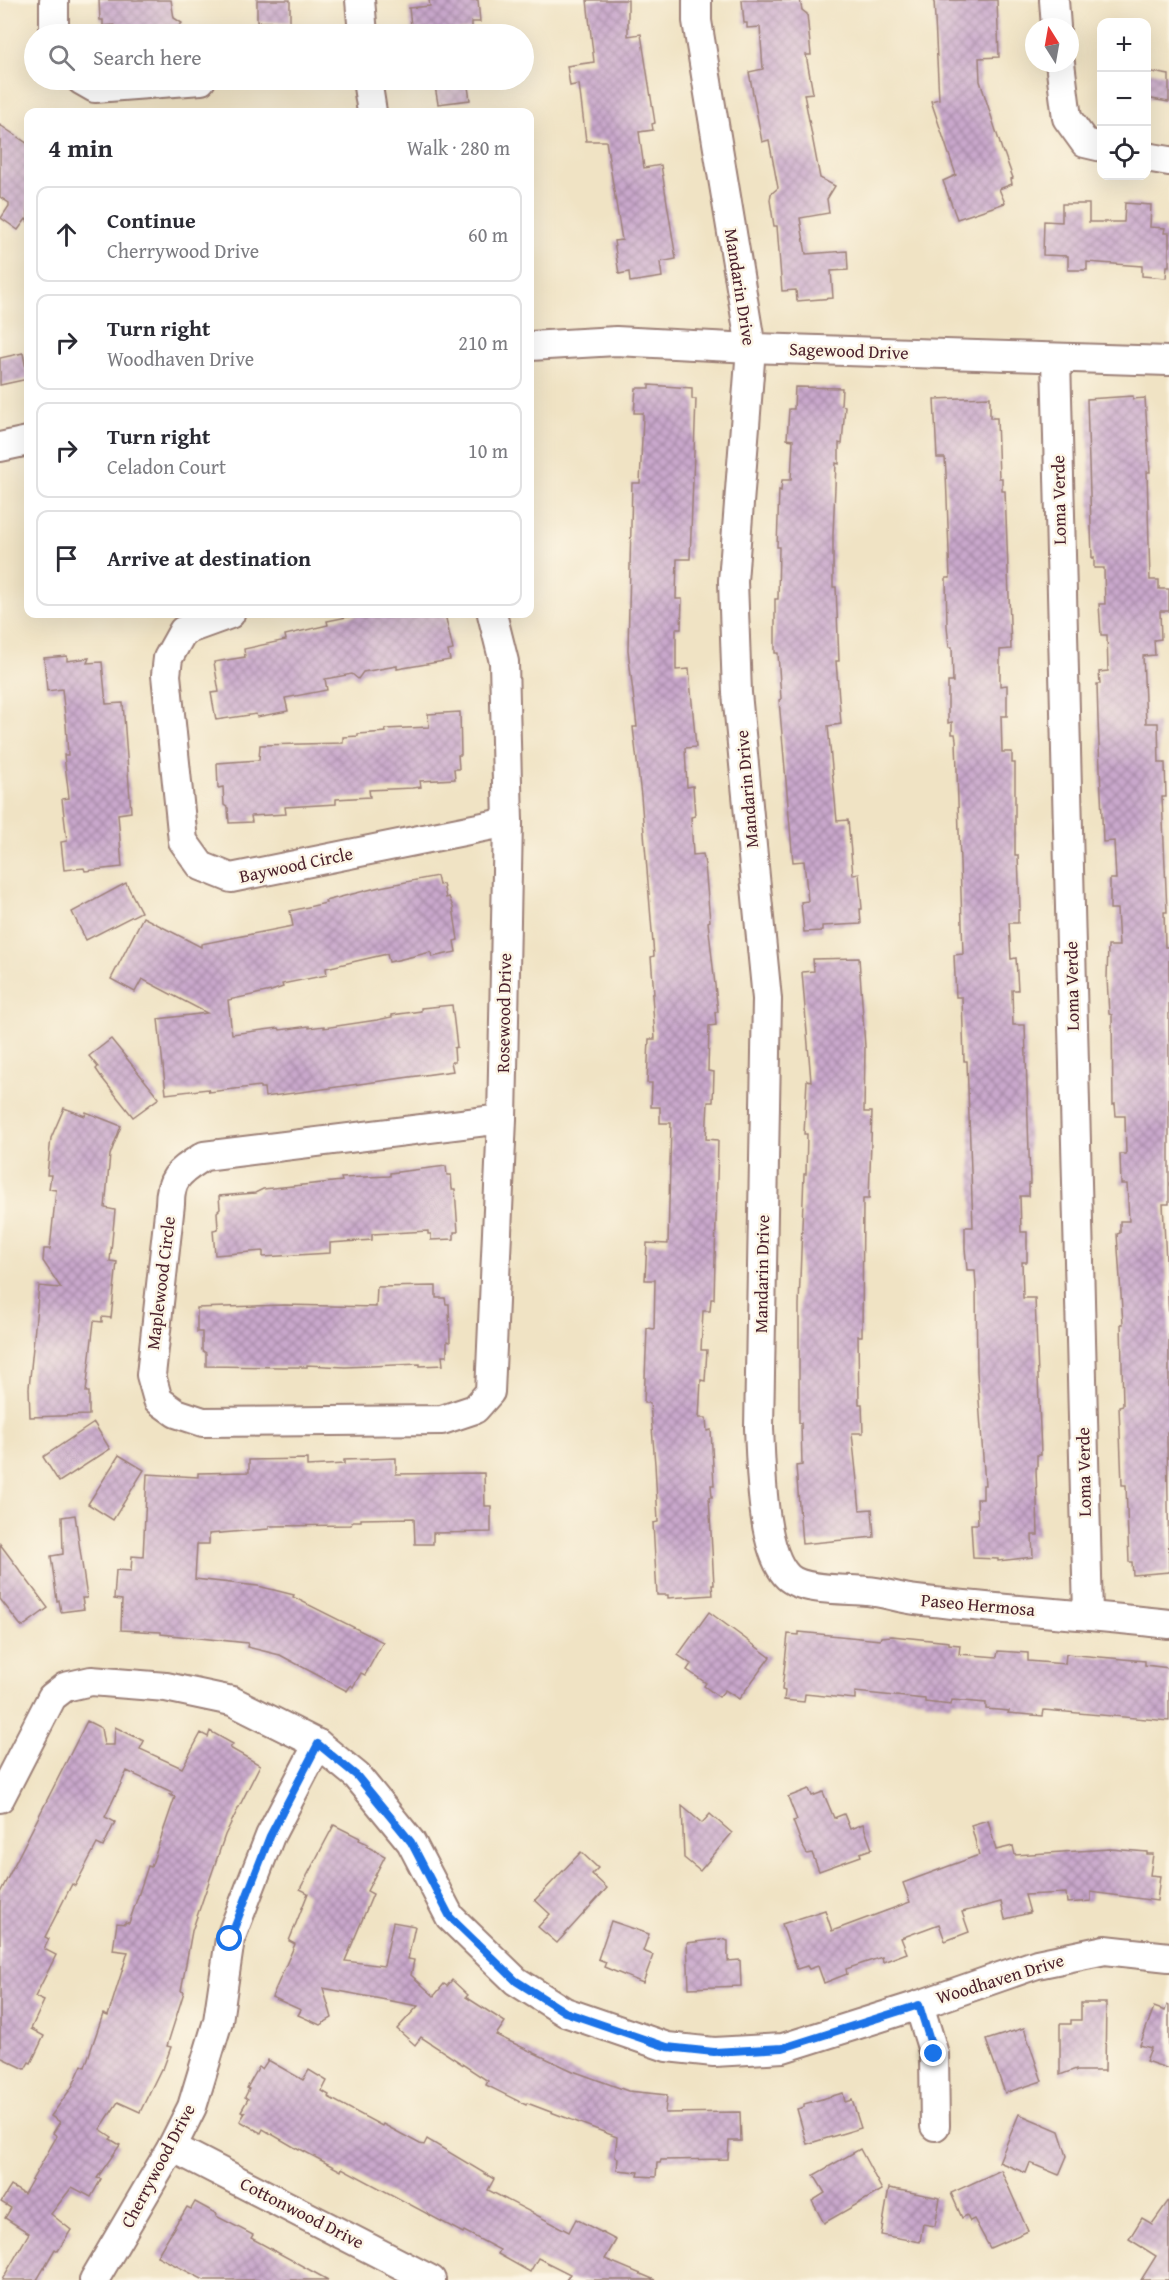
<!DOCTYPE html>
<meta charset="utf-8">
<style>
body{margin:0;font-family:"Gentium Book Plus",serif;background:#f7f7f7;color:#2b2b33}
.controls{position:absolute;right:18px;top:18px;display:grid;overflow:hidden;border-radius:12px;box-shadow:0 6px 24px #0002}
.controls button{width:54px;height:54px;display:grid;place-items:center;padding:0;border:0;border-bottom:2px solid #e1e1e2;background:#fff;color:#2b2b33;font:30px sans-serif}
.compass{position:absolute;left:1025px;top:18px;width:54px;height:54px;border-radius:50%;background:#fff;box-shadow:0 6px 24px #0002;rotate:349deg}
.stop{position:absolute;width:18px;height:18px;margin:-14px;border:4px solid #1a73e8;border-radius:50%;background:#fff}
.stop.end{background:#1a73e8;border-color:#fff;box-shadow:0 2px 6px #0008}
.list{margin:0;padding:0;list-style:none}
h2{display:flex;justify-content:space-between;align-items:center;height:78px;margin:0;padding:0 24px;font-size:26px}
h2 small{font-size:20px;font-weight:400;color:#7c7c81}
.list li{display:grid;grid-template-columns:39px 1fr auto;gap:18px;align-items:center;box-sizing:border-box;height:96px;margin:0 12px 12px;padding:0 12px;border:2px solid #e1e1e2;border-radius:12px}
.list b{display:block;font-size:22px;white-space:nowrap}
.list p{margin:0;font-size:20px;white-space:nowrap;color:#7c7c81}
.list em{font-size:20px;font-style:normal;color:#7c7c81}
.icon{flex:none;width:33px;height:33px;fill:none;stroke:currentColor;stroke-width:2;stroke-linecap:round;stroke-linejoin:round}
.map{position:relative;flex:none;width:1169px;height:2280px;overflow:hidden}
.search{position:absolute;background:#fff;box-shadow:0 6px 24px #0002;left:24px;top:24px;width:510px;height:66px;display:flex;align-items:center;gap:15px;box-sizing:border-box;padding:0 21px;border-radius:33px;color:#7c7c81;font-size:22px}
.panel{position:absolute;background:#fff;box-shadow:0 6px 24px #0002;left:24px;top:108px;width:510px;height:510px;border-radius:12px}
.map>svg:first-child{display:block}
</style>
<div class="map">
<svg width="1169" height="2280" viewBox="0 0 1169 2280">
<defs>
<pattern id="building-cross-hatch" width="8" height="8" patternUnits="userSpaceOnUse" patternTransform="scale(1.5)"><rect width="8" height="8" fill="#c9a8cc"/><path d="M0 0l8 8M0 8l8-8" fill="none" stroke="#a588a6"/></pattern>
</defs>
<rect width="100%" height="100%" fill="#fcf5e5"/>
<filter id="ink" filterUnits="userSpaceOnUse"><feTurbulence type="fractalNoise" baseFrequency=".0167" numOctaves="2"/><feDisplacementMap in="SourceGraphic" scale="12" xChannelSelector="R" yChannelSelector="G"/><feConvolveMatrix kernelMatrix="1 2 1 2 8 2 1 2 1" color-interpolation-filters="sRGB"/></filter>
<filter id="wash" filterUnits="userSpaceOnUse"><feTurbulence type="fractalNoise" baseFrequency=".008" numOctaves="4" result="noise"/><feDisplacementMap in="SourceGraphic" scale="24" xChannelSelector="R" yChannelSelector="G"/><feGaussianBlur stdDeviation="1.35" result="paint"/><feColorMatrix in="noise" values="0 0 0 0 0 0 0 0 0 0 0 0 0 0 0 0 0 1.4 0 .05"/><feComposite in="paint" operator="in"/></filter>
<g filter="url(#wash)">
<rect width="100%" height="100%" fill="#f0e3c4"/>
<g id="blocks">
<g fill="url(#building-cross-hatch)">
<polygon points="99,0 171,0 174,18 182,23 170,34 115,34 114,25 103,26 103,20 100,20"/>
<rect x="257" y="0" width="33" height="22"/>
<polygon points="429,0 478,0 480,22 472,22 472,29 412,34 409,8 430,6"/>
<polygon points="587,0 628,0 628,36 641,34 655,123 652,124 653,130 639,132 644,168 661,165 676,259 660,262 662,277 630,282 629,272 619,274 614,241 622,240 606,141 586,141 579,84 570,86 567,66 594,62"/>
<polygon points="742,0 800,0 802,10 807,14 811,55 806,55 813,93 804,94 820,178 835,186 827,199 829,213 800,218 806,254 847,251 848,270 831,271 833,298 797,301 796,290 782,291 777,226 774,226 770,200 771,194 778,188 769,140 762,142 749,72 763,69 760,27 747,28 747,23 744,23"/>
<polygon points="934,0 997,0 999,57 979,58 980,81 1003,153 1004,153 1013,178 1011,179 1012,184 999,189 1005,203 957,219 943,181 956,175 931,101 939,99"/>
<polygon points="1146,71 1169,75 1169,102 1146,98"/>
<polygon points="434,80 467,80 470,100 438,104"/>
<polygon points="0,125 28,144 28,222 26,219 18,230 1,218 9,206 9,203 0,197"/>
<polygon points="1125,203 1151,205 1150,227 1165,228 1164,233 1169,233 1169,266 1167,266 1166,278 1142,276 1142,266 1087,262 1087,270 1068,270 1068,256 1043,255 1044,221 1062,222 1062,204 1089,204 1089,222 1124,222"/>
<polygon points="23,353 28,379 0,385 0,358"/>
<polygon points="649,385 692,388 692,399 696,399 690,559 677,559 676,599 682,599 681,629 676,629 676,670 689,669 696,747 685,748 687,787 693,786 695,816 691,817 693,855 703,854 705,865 710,921 708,922 718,1012 715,1012 716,1025 709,1026 708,1071 714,1072 713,1102 708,1102 706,1139 718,1140 714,1299 711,1299 710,1311 703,1311 701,1350 707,1350 705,1381 701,1380 699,1418 706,1418 707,1431 711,1430 714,1485 711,1485 712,1497 709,1497 714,1585 712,1585 713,1595 668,1598 668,1595 657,1595 653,1523 658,1522 655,1464 650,1403 644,1403 647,1328 654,1329 655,1280 645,1280 647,1243 668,1244 671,1123 660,1123 660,1107 651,1107 652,1083 647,1083 649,1039 655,1039 652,994 654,994 651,957 654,956 641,796 633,727 637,727 628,650 632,483 640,483 643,417 643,413 634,413 636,388 649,388"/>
<polygon points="795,387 842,388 841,405 845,406 842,444 839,443 839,464 836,463 833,535 833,587 836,587 839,661 836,661 841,724 828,726 837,821 848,820 853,875 859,874 862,909 860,909 861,924 822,926 822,931 804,932 801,902 808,901 804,861 793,862 779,700 781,699 778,653 775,653 775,599 778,599 779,547 777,547 779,490 781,491 782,480 791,480 793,440 787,439 789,409 794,409"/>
<polygon points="1133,396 1133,399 1145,398 1150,472 1147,472 1150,580 1159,580 1159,589 1169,589 1169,611 1160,611 1161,639 1154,640 1155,655 1143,656 1146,723 1158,723 1159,763 1165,763 1166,797 1162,797 1167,912 1164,912 1165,947 1169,947 1169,1204 1163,1204 1169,1318 1169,1432 1167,1432 1169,1572 1133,1575 1132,1562 1129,1562 1126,1485 1122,1485 1119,1406 1123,1405 1121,1324 1123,1324 1117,1234 1120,1233 1120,1221 1129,1221 1127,1184 1121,1184 1120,1154 1126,1154 1125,1116 1116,1116 1115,1104 1113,1105 1112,1015 1109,1014 1107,978 1108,946 1119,946 1117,909 1110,909 1110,879 1116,879 1114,841 1103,842 1098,720 1097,684 1100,684 1099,672 1108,671 1107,635 1101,635 1099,604 1105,604 1104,568 1094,568 1094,557 1092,558 1087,399"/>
<polygon points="990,397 990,418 997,418 999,478 1002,478 1002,491 1005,491 1011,649 1000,650 1000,686 1007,685 1007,716 1001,716 1002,752 1012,752 1012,763 1015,763 1015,855 1018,855 1020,910 1018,910 1018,923 1009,923 1011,959 1016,958 1018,990 1012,990 1013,1025 1025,1025 1030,1184 1029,1184 1029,1196 1020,1196 1021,1232 1027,1232 1027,1262 1022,1262 1023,1298 1035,1298 1041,1455 1037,1455 1037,1468 1036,1468 1038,1535 1032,1535 1033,1557 998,1561 998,1559 973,1558 971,1524 978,1524 977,1499 983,1499 983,1485 985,1485 977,1372 976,1286 975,1270 967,1270 965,1248 965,1227 973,1227 967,1061 964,1061 962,997 956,997 954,955 963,954 956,740 955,734 952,734 952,722 948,723 948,682 953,682 952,647 949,647 947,626 946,578 950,578 946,473 945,458 937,458 934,399"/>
<polygon points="362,614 445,614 453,650 448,651 450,660 397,669 397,666 363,672 358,679 352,674 325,679 327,690 285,698 288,711 257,717 256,714 216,720 211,693 219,692 214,662 245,657 244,649 286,640 285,635 328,625 327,621"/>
<polygon points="67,656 67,661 89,658 87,663 102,662 106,704 123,703 131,812 118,814 122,867 85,871 84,868 64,870 61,842 67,841 62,799 69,798 64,755 68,755 66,724 62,689 47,691 44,658"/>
<polygon points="460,712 461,755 458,755 459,769 454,769 455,779 420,781 421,787 412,788 369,790 370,797 336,799 336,804 285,807 286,814 251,816 252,822 229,823 228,808 224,805 223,787 218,788 217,763 259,760 260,745 343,743 343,737 358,736 358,734 386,732 385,729 429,727 428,714"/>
<polygon points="437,876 439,885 443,884 446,898 449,897 453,907 458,940 454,941 456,952 432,957 431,952 389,962 387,954 326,968 327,975 282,984 283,987 271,991 228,1000 232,1034 279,1028 280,1030 309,1026 309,1028 324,1026 324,1028 377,1020 392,1017 392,1015 421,1011 421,1008 452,1005 457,1047 454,1048 455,1062 451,1062 453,1071 265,1097 264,1088 260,1088 260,1086 209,1092 208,1089 166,1094 158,1019 207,1013 142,979 135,992 111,979 143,917 201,947 201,944 293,926 290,911 326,903 325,901 380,887"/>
<polygon points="126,883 141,912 86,940 72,912"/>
<polygon points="859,958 865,1047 864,1112 872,1112 869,1199 863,1199 862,1336 858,1336 859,1404 862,1404 863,1433 852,1433 860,1510 872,1509 874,1537 802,1544 796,1466 802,1465 801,1423 799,1423 799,1305 804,1174 806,1174 807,1134 804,1134 807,1080 811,1081 802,972 814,971 813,959"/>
<polygon points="111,1039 159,1098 133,1117 102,1078 96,1069 98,1067 89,1056"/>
<polygon points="64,1108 85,1116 86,1112 121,1126 110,1155 105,1208 115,1210 110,1261 117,1262 111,1318 102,1317 102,1322 94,1321 86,1392 89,1392 89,1415 30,1417 29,1388 39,1286 61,1288 43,1261 44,1249 50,1249 56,1190 49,1189 51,1175 47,1175 51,1138"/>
<polygon points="446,1166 447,1175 451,1175 452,1189 455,1189 458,1232 454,1232 454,1239 431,1240 431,1234 428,1234 428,1231 372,1234 372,1240 330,1243 330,1253 263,1257 263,1251 215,1255 213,1230 218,1229 217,1212 220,1209 219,1196 255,1193 263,1189 342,1181 341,1178 390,1176 390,1173"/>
<polygon points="436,1286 436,1298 445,1298 446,1304 449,1304 450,1342 447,1341 447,1356 442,1356 443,1365 420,1366 420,1364 345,1367 307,1365 307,1367 283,1367 206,1366 206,1353 202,1350 202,1332 197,1332 197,1308 284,1305 376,1307 377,1287"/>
<polygon points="94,1423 110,1449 59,1482 43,1457"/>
<polygon points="119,1455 144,1470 113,1520 88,1504"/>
<polygon points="396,1458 396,1474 484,1473 485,1506 491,1506 491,1532 433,1533 433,1544 415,1544 414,1518 361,1519 361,1521 353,1521 351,1525 269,1526 269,1529 209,1534 209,1544 197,1544 195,1579 258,1586 294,1595 293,1597 383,1642 365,1675 361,1673 353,1687 351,1685 347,1691 280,1655 247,1647 248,1643 161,1634 161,1632 121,1630 122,1600 114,1599 116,1570 131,1571 132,1556 143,1557 147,1474 198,1477 198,1473 249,1472 249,1460 307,1459 307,1466 344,1464 344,1460"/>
<polygon points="75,1515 87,1598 82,1598 84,1609 61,1612 59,1600 57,1601 51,1556 63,1554 62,1517"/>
<polygon points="0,1544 48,1608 22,1627 0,1599"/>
<polygon points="709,1612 770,1657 739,1699 725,1690 719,1697 704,1686 706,1683 687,1670 691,1664 678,1655"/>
<polygon points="799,1632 880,1640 881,1637 892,1636 949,1642 949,1644 960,1645 959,1654 997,1657 998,1651 1028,1653 1028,1661 1065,1664 1066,1654 1145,1661 1145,1665 1169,1668 1169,1721 1044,1710 1043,1716 1008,1713 1009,1711 986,1709 986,1703 952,1700 951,1705 925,1702 925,1699 855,1692 855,1699 805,1694 804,1702 784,1700 785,1691 782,1690 788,1634 799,1635"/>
<polygon points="87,1721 101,1728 104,1745 114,1745 115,1727 144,1741 140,1749 182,1768 201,1733 208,1737 210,1731 233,1744 230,1748 260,1765 225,1835 192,1931 181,1991 184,1992 167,2046 171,2047 163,2069 161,2069 140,2112 118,2102 100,2129 112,2137 110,2139 120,2145 97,2178 101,2179 91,2197 72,2187 51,2214 71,2230 58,2251 55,2249 37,2280 2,2280 29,2233 5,2218 11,2208 1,2202 11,2186 24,2194 57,2136 53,2133 60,2122 51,2116 72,2087 82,2065 85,2067 103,2014 108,2016 128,1952 113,1950 117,1923 125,1924 125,1922 129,1923 148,1866 151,1867 175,1797 170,1795 172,1792 127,1771 105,1817 115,1822 103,1847 97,1844 75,1886 72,1884 45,1937 49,1939 44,1949 56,1955 35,1997 44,2001 31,2029 44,2036 31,2063 29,2062 25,2069 0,2057 0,1893"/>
<polygon points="809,1789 812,1796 823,1792 834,1818 844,1814 850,1829 863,1824 872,1849 860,1853 861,1856 819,1871 812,1853 807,1854 802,1845 793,1821 797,1820 788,1797"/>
<polygon points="682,1806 702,1823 710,1814 732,1833 700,1871 684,1858"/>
<polygon points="988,1820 996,1850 1013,1846 1015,1855 1110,1849 1147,1852 1147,1854 1153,1854 1150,1875 1160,1876 1157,1901 1091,1892 1091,1901 1067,1903 1066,1893 1025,1895 1030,1913 1005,1919 1001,1902 962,1912 969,1932 945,1941 939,1924 901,1938 907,1953 883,1962 882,1957 846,1969 847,1974 824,1983 818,1966 809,1969 807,1966 797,1969 782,1924 825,1910 832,1931 910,1902 903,1883 979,1855 971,1825"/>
<polygon points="334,1825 360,1838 359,1840 368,1844 366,1846 385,1856 367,1891 373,1894 345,1961 384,1966 393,1922 415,1926 408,1959 414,1960 411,1975 434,1996 444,1984 447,1986 452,1980 468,1995 466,1997 505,2022 496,2035 573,2071 628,2091 667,2095 665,2113 740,2112 741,2141 729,2141 728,2159 661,2160 660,2163 657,2163 656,2177 638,2176 639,2172 617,2170 618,2158 615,2157 617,2137 527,2103 526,2105 486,2085 488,2081 421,2037 415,2045 397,2029 418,2006 323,1988 332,2018 320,2025 298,2015 301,2010 272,1997 295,1944 289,1941 308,1893 300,1889"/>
<polygon points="581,1852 598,1868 592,1874 607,1888 557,1943 538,1927 550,1914 535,1900"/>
<polygon points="611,1921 649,1934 643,1951 653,1955 643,1983 604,1967 606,1962 598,1959"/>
<polygon points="721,1939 728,1941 728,1961 740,1960 741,1986 689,1988 687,1943"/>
<polygon points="1081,2003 1106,2003 1105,2071 1076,2071 1076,2069 1060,2075 1060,2024 1071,2024 1071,2020 1081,2020"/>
<polygon points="1167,2005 1169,2006 1169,2069 1146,2061 1151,2048 1140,2045 1154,2007 1165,2011"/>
<polygon points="1024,2028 1042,2081 1005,2093 986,2040"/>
<polygon points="268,2060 303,2080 309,2070 327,2081 322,2091 329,2095 328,2097 382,2126 383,2124 420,2144 424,2145 427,2139 494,2179 488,2190 569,2232 576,2219 616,2240 605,2259 655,2280 566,2280 570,2274 538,2258 530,2272 498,2254 500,2250 464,2231 463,2233 342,2168 341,2171 300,2149 299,2150 263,2129 261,2133 240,2121 245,2113 241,2111 248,2099 245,2097 249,2089 247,2088 259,2067 262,2069"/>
<polygon points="843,2093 845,2102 852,2100 861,2128 807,2144 797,2109 804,2107 804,2104"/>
<polygon points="1019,2114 1059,2131 1067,2156 1059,2175 1030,2163 1026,2173 999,2162"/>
<polygon points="860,2149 882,2190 824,2223 812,2201 825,2193 814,2175"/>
<polygon points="1001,2170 1028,2231 990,2248 974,2219 970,2221 967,2215 962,2218 951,2193"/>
<polygon points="889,2188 940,2198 935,2226 923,2224 920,2242 881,2235"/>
<polygon points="1169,2200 1169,2280 1141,2280 1156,2256 1129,2239 1142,2218 1152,2224"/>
<polygon points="195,2202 217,2214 216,2216 253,2235 251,2238 328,2280 204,2280 157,2256 179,2219 180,2219 187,2207 191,2209"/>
</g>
</g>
</g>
<g filter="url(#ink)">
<use href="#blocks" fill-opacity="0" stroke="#9d8178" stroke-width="1.5"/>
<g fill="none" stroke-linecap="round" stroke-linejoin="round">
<defs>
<g id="minor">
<polyline points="54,0 54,34"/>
<polyline points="360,0 363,34"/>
<path d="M 697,0 L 697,21 L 751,348 L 733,581 L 737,693 L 767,999 L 759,1428 C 761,1464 761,1551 788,1577 C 803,1591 846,1589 867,1591 C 883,1592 899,1598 916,1600 C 1000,1610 1085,1614 1169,1624"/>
<polyline points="1054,0 1056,27"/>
<polyline points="1060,63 1067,118 1085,143 1102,147"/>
<polyline points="81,80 95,88 201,80"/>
<polyline points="367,80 372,112"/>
<polyline points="1146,157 1169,161"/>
<polyline points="530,346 616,341 751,348 1169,361"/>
<polyline points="1056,358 1088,1614"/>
<polyline points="0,447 28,441"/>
<polyline points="230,614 183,631 168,658 166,675 183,841 201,866 231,878 508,822"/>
<path d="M 492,614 L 504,662 L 508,822 L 502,1119 L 490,1392 L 475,1409 L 442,1420 L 203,1422 L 176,1413 L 158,1400 L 151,1375 L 170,1204 C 170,1175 182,1171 204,1156 L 502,1119"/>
<polyline points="0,1798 52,1697 65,1687 91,1681 166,1687 232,1701 318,1744 357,1776 411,1842 450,1917 516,1981 565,2012 667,2047 714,2052 783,2048 919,2005 1037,1964 1105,1950 1169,1957"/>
<polyline points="919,2005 934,2054 935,2126"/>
<polyline points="172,2147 431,2280"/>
<polyline points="94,2280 172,2147 192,2107 218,2021 230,1939 270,1836 318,1744"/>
</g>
</defs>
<use href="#minor" stroke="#9d8178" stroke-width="32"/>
<use href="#minor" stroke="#fff" stroke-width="28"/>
</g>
</g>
<g fill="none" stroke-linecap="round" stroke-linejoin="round" filter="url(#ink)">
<polyline stroke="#1a73e8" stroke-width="8" points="230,1939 270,1836 318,1744 357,1776 411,1842 450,1917 516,1981 565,2012 667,2047 714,2052 783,2048 919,2005 934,2054"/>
</g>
<g text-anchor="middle" stroke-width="5" stroke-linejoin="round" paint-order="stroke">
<g font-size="18" fill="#4a1f2b" stroke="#fcf5e5">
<text transform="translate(740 287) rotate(81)" y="6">Mandarin Drive</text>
<text transform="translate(849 351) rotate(2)" y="6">Sagewood Drive</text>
<text transform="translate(1059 500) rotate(-91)" y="6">Loma Verde</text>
<text transform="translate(747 789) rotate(-95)" y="6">Mandarin Drive</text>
<text transform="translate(296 865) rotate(-12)" y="6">Baywood Circle</text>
<text transform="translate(1072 986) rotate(-91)" y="6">Loma Verde</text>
<text transform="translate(504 1013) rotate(-89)" y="6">Rosewood Drive</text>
<text transform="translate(762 1274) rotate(-89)" y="6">Mandarin Drive</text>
<text transform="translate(161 1283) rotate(-83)" y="6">Maplewood Circle</text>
<text transform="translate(1084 1472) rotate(-91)" y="6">Loma Verde</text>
<text transform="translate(978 1605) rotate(5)" y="6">Paseo Hermosa</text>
<text transform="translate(1000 1979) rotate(-17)" y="6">Woodhaven Drive</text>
<text transform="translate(158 2166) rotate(-62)" y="6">Cherrywood Drive</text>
<text transform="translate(302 2213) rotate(27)" y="6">Cottonwood Drive</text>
</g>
</g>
</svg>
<div class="controls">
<button>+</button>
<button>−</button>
<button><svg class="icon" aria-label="locate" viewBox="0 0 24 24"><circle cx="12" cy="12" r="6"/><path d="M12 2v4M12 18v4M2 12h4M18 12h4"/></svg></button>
</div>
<svg class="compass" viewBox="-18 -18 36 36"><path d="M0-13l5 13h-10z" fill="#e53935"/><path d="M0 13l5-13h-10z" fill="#7c7c81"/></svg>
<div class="stop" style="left:230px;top:1939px"></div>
<div class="stop end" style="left:934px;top:2054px"></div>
<div class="search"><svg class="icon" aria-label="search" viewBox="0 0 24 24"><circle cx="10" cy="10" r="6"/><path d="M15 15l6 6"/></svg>Search here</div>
<section class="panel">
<h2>4 min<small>Walk · 280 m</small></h2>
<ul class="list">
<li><svg class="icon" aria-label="ahead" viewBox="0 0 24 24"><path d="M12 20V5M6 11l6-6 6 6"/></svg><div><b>Continue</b><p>Cherrywood Drive</p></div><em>60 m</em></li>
<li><svg class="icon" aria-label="right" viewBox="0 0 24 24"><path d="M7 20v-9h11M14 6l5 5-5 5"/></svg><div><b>Turn right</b><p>Woodhaven Drive</p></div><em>210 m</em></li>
<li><svg class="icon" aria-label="right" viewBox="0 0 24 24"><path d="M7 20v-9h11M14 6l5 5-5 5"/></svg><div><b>Turn right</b><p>Celadon Court</p></div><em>10 m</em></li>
<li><svg class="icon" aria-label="arrive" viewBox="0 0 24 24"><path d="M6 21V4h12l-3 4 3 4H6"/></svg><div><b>Arrive at destination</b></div></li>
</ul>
</section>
</div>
